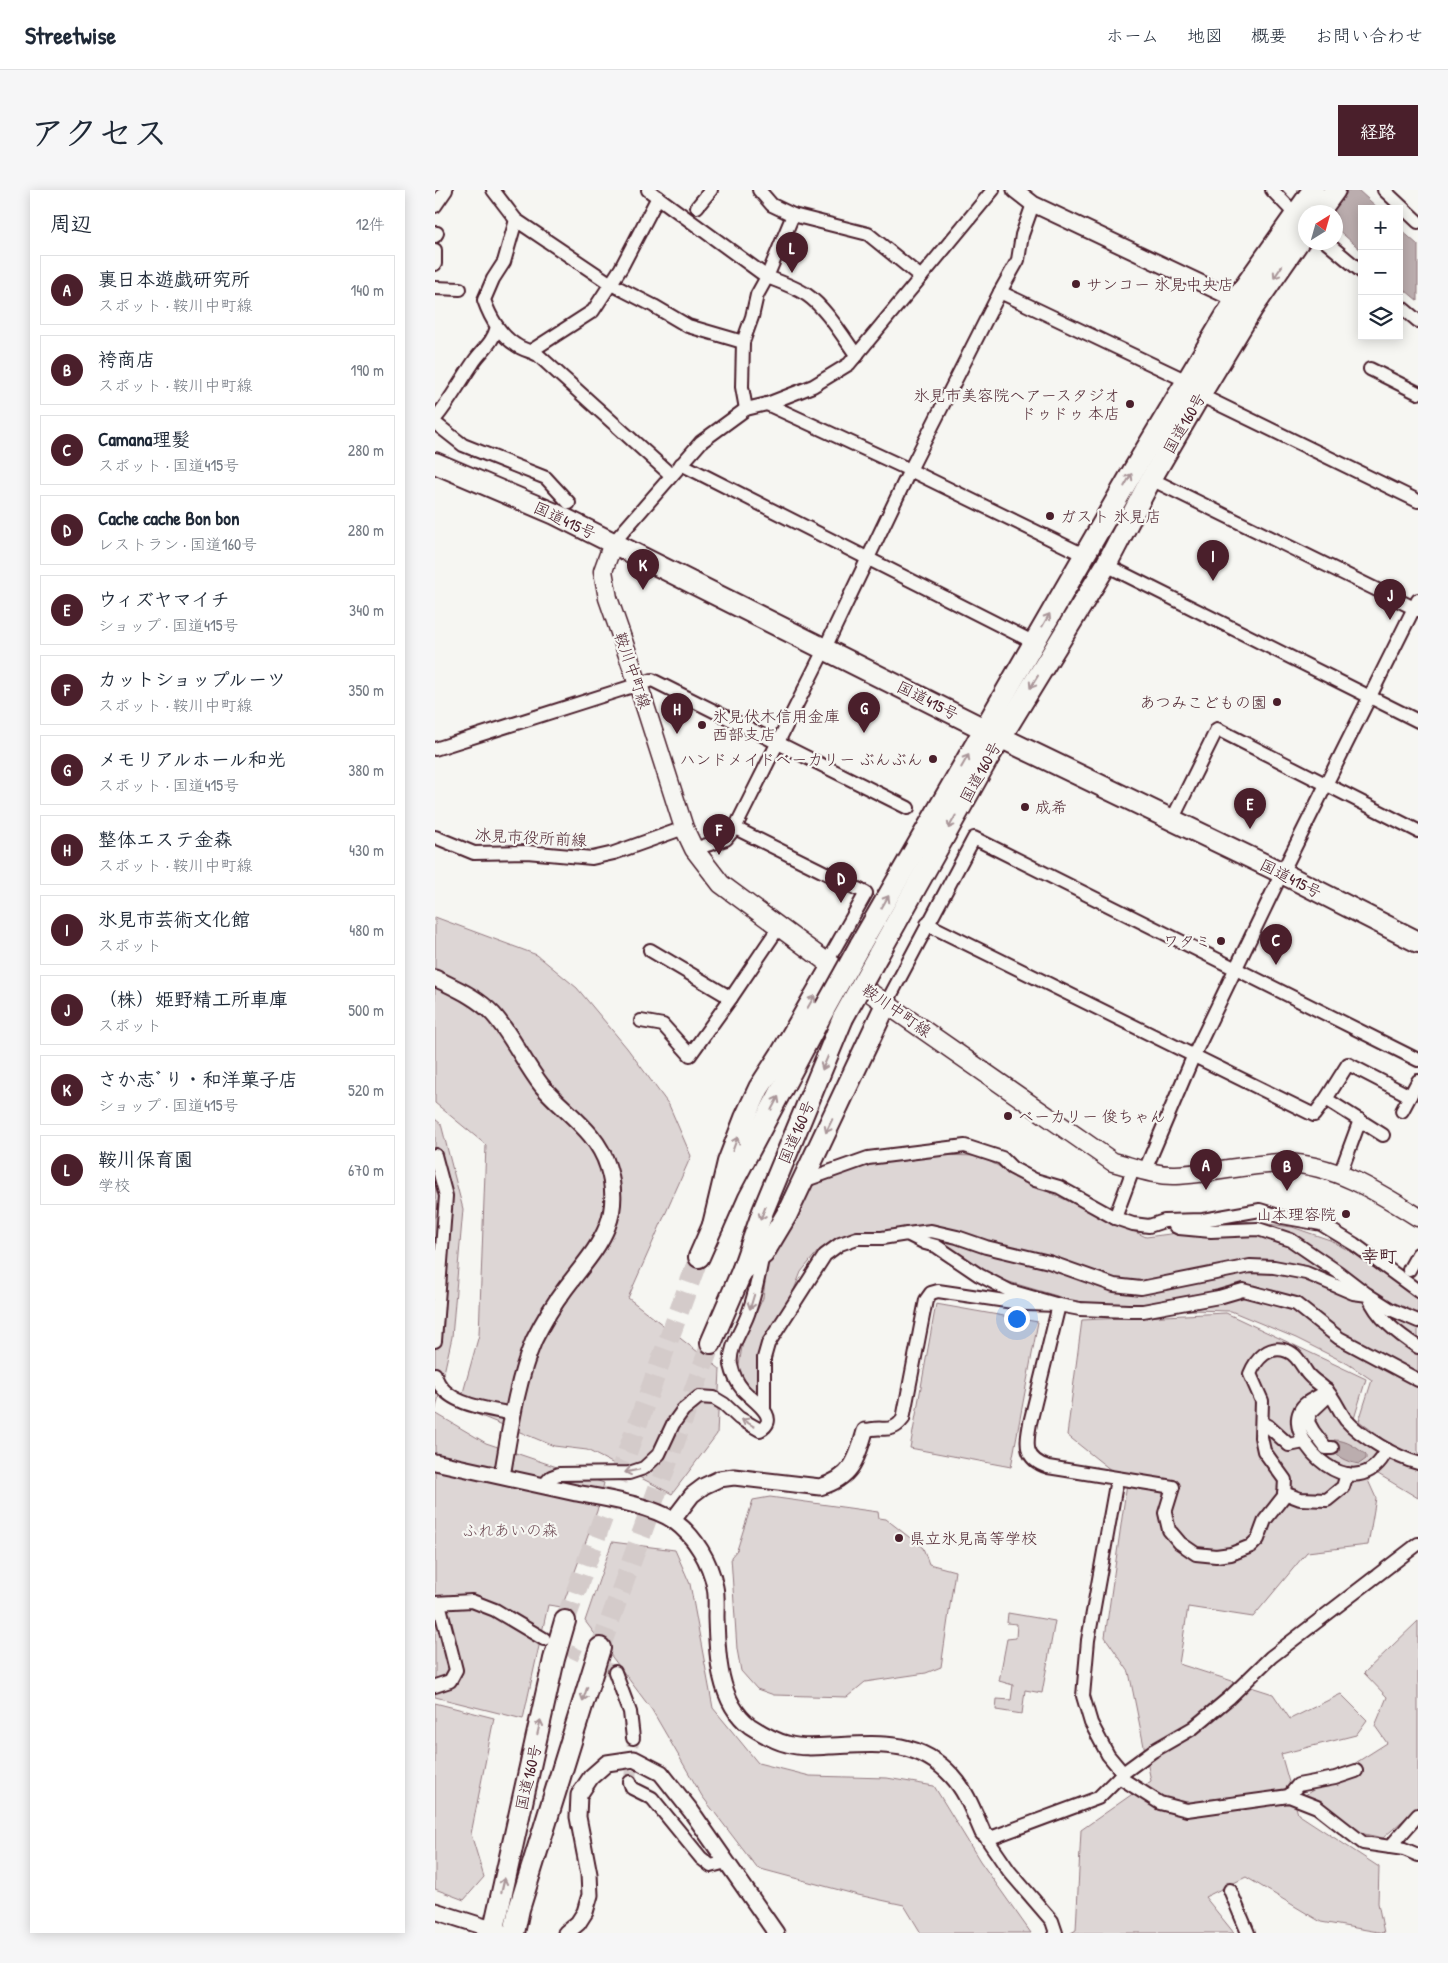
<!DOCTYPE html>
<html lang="ja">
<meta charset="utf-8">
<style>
body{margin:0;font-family:"Patrick Hand","Klee One",sans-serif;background:#f6f6f7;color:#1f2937}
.controls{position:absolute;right:15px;top:15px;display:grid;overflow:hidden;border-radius:0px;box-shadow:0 2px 12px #0003}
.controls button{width:45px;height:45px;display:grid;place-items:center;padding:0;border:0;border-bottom:1px solid #e0e1e3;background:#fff;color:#1f2937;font:25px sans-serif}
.compass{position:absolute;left:863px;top:15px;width:45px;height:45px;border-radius:50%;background:#fff;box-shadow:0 2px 12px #0003;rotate:37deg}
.you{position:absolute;left:581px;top:1128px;width:18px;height:18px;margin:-12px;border:4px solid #fff;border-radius:50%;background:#1a73e8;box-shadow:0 0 0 8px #1a73e833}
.badge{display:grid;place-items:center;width:32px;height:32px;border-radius:50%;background:#4a1f2b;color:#fff;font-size:16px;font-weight:700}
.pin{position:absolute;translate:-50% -41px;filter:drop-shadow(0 1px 2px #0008)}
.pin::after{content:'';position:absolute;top:26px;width:18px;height:15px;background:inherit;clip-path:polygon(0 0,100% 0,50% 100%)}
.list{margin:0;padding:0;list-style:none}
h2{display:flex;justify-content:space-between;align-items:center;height:65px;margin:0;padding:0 20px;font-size:21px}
h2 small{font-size:16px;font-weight:400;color:#747a83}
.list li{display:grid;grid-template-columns:32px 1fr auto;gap:15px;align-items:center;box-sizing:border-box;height:70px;margin:0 10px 10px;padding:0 10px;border:1px solid #e0e1e3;border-radius:0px}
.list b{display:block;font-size:19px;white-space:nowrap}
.list p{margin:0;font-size:16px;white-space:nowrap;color:#747a83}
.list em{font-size:16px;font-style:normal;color:#747a83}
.icon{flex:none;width:28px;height:28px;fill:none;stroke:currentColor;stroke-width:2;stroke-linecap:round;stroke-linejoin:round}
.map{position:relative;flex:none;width:983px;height:1743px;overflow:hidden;border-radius:0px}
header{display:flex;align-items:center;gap:30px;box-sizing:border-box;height:70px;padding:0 25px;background:#fff;border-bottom:1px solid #e0e1e3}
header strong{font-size:24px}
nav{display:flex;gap:28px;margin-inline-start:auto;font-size:18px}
.intro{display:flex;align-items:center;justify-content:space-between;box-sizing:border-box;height:120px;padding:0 30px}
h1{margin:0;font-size:35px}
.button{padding:12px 22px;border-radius:0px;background:#4a1f2b;color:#fff;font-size:18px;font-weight:700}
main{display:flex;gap:30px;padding:0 30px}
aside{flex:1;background:#fff;border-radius:0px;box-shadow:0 2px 12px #0003}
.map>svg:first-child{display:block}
</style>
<header>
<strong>Streetwise</strong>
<nav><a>ホーム</a><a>地図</a><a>概要</a><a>お問い合わせ</a></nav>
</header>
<div class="intro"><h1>アクセス</h1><a class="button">経路</a></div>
<main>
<aside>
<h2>周辺<small>12件</small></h2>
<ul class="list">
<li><span class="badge">A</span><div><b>裏日本遊戯研究所</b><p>スポット · 鞍川中町線</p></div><em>140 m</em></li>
<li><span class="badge">B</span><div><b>袴商店</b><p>スポット · 鞍川中町線</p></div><em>190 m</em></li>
<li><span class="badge">C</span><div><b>Camana理髮</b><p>スポット · 国道415号</p></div><em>280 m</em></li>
<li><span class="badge">D</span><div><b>Cache cache Bon bon</b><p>レストラン · 国道160号</p></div><em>280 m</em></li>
<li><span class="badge">E</span><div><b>ウィズヤマイチ</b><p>ショップ · 国道415号</p></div><em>340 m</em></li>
<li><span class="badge">F</span><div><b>カットショップルーツ</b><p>スポット · 鞍川中町線</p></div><em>350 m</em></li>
<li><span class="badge">G</span><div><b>メモリアルホール和光</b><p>スポット · 国道415号</p></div><em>380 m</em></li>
<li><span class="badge">H</span><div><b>整体エステ金森</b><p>スポット · 鞍川中町線</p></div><em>430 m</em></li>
<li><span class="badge">I</span><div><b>氷見市芸術文化館</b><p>スポット</p></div><em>480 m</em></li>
<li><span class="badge">J</span><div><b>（株）姫野精工所車庫</b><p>スポット</p></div><em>500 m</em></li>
<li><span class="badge">K</span><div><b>さか志ﾞり・和洋菓子店</b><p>ショップ · 国道415号</p></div><em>520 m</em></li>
<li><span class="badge">L</span><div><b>鞍川保育園</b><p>学校</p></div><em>670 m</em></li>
</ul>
</aside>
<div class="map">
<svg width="983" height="1743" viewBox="0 0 983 1743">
<rect width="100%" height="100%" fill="#f6f6f2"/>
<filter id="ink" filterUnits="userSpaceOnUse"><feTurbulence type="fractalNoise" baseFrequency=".02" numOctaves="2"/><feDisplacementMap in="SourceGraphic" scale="10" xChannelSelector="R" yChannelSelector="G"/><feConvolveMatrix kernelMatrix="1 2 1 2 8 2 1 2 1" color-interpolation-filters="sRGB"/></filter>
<g filter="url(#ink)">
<g fill="#ddd6d5" stroke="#947a80">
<polygon points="0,727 102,765 142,798 192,858 234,915 256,966 193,1108 285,1179 282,1244 237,1304 152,1260 119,1256 24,1217 44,1145 51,955 0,913"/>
<polygon points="0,929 6,934 28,1019 17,1147 0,1223 51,1253 169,1293 162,1321 127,1417 113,1415 88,1529 0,1507"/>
<polygon points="499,965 544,966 605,998 711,1047 735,1044 809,1031 857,1037 895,1050 932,1071 983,1108 983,1308 938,1281 943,1265 927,1277 941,1308 933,1355 872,1362 818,1427 753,1417 744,1474 838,1504 855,1529 906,1504 932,1530 921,1545 846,1564 863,1624 944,1677 943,1713 949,1743 886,1732 811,1687 770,1707 799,1743 636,1743 641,1740 646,1640 716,1591 694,1482 670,1447 692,1293 632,1245 647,1130 791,1123 931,1189 918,1232 945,1262 949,1250 924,1231 937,1190 913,1174 861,1148 796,1121 753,1120 663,1127 622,1106 554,1086 479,1040 413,1044 383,1061 366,1082 335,1160 322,1206 303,1181 308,1151 328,1108 333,1068 370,997 434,973"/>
<polygon points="501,1114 603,1132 576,1277 475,1258"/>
<polygon points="335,1307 443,1322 444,1328 451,1329 488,1358 494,1374 520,1381 506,1477 491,1483 430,1492 412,1507 339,1505 322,1499 306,1481 302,1459 296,1367 302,1360 318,1310"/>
<polygon points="177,1352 240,1360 255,1394 278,1518 323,1573 375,1586 452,1588 499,1596 545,1671 596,1743 486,1743 469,1715 423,1705 322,1678 267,1606 217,1520 150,1431"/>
<polygon points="573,1423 620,1431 607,1503 590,1500 587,1524 561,1520 562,1509 576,1510 578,1495 564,1491 572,1449 581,1448 582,1434 572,1433"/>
<polygon points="983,1431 983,1617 948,1648 920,1642 867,1607 952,1553 940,1536 952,1507 929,1483"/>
<polygon points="0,1513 59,1528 36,1644 49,1687 29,1710 0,1699"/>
</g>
<g fill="#bbadae" stroke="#8e747a">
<polygon points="861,0 923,0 944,19 927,19 927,61 901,38 901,22 885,22"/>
<polygon points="964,38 983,55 983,111 964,95"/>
<path d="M 899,1250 C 912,1250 922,1258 931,1265 L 931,1269 L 924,1274 C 912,1272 899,1267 896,1255 Z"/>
</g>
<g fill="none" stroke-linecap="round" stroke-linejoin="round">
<g stroke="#d4cbca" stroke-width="12" stroke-dasharray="12 6" stroke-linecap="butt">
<polyline points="118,1453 180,1482"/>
<polyline points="195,1592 198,1548"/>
</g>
<g stroke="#d4cbca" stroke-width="20" stroke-dasharray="20 10" stroke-linecap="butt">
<polyline points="130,1431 264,1067"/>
<polyline points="165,1458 276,1153"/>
</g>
<defs>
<g id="minor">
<polyline points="58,0 81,30 176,94 219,116 253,136 308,152"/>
<path d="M 213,0 L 332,87 C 346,92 360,97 372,105 C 390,117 409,148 422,166"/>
<polyline points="324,0 337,15 358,25 433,44 486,87"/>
<polyline points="837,0 861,25"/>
<polyline points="949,0 983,32"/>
<polyline points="0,16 11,0"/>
<polyline points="262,17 276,0"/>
<path d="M 81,30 L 69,72 L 58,89 L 49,110 C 55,127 65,145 81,155 C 88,160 96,161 103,165 L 236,285"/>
<polyline points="0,46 2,43"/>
<polyline points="891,52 927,82"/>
<polyline points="0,60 0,74"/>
<polyline points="0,98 25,99"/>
<polyline points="565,102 752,191"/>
<polyline points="964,115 983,131"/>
<polyline points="96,161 158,121 186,78 223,7"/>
<polyline points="935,179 983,203"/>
<polyline points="765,205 983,311"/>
<polyline points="332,214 475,280 649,365"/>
<polyline points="311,219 307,197 308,152 317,127 322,105 332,87 358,25"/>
<path d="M 0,229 C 15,211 25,192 38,173 C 47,159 57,155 62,137"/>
<polyline points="0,233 28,255 111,288 134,313"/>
<polyline points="246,274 598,452"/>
<polyline points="716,289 983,420"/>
<polyline points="178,353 266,252 311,219 332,214 378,196 414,174 558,0"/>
<polyline points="671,375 983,531"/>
<polyline points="0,559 217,490 473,618"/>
<polyline points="737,630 782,539 983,641"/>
<polyline points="300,638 431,703 392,772"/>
<polyline points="0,647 39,663 92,662 157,668 179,663 249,638"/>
<polyline points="259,659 291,649 300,638 390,458 475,280 565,102 583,70 587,45 598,14"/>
<polyline points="492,734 879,925 891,909 948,945"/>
<polyline points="215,760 296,808 344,737"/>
<polyline points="452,812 539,648 983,870"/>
<polyline points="206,831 228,835 255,865 296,808"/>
<polyline points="975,906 983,891"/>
<polyline points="891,909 913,874 975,906 967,921"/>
<polyline points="0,965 11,1006 0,1151"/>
<polyline points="699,977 680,1028 698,1034 714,1036 729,1031 768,1030 825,1020 847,1027 886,1034 919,1054 983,1101"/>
<polyline points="710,980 758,867 841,695 983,410"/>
<polyline points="905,984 925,930"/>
<polyline points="368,991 433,968 530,956 567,968 577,978 600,990 624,997 680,1028"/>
<polyline points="740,1036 744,1038 776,1041 823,1039 856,1050 903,1082 933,1105 955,1119 983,1131"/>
<path d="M 472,1044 L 496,1041 L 522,1047 L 551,1057 L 614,1072 L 679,1095 L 706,1098 L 815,1076 L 839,1077 L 871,1083 L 918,1103 L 933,1105 C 942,1128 963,1144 983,1157"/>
<polyline points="974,1080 983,1064"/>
<path d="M 0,1184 C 7,1215 54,1219 79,1224"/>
<path d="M 892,1200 C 884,1208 870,1210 865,1221 C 850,1251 921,1322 952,1260"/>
<polyline points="891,1208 875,1223 873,1232 878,1241 891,1258 897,1258"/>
<path d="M 329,1220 L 329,1168 L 333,1154 L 390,1065 L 405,1054 L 422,1048 L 447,1048 L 472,1044 L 490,1053 L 501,1056 L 544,1085 L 575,1101 L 624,1115 L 595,1233 C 591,1255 589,1269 613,1277 L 738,1297 L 730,1323 L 734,1340 L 745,1353 L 761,1364 L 781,1366 L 796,1364 L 816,1356 L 823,1349 L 830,1330 L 849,1306 L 850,1290 L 829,1261 L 826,1247 L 827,1211 L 815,1184 C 821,1169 834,1154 852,1161 C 862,1164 867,1176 872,1183 C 878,1191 886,1194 892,1201 C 900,1209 904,1221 911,1230 C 925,1246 962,1268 983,1273"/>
<polyline points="827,1233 833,1236 854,1255 869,1252"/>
<path d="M 430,1241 C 447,1234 455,1246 468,1229 L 491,1110 L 496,1103 L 503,1101 L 591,1114 L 624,1115 L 645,1119 L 693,1121 L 708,1121 L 784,1107 L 808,1100 L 861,1114 L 904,1148 L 983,1190"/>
<polyline points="682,1289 653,1450 648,1506 656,1533 673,1565 688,1583"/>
<path d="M 108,1296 L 116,1287 L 124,1284 L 194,1283 L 209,1278 L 224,1264 L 238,1234 L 248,1220 L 264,1207 L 279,1208 L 289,1214 L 304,1228 L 325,1240 C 347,1228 317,1210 308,1200 C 302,1193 298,1184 296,1175 C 293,1157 309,1138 314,1121 C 321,1102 324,1084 328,1064"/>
<polyline points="849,1303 865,1309 892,1310 908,1297 912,1284"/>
<polyline points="0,1413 37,1411 60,1420 109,1449"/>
<polyline points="180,1482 195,1522 198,1548"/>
<polyline points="0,1496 15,1491 21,1480 4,1413"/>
<polyline points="684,1587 725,1613 752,1620 854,1606 882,1617 928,1653 969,1659 983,1665"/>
<polyline points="195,1592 197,1598 217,1608 266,1668 276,1676 291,1672"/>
<polyline points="854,1606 863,1595 900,1588 921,1581"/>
<polyline points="548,1643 558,1647 663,1608 688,1583 718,1561 758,1538 794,1508 836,1467 983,1354"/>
<polyline points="548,1643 574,1681 617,1731 621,1743"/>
<polyline points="955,1657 983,1625"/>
<polyline points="795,1700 813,1743"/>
</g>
<g id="tertiary">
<polyline points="580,0 598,14 810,114"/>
<path d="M 0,788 C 20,798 42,807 58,824 C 77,845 89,873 107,896 C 130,923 162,941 173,977 C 190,1032 160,1059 130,1099 C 118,1115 108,1132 99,1150 C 81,1193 75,1241 67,1286"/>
<path d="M 0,1272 C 47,1282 94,1293 141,1303 C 168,1308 217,1315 239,1331 C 260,1346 275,1372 280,1397 C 282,1406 281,1418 281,1427 C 282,1463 283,1512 315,1536 C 326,1543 339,1551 352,1554 C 365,1558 380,1557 394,1556 C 441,1554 482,1548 517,1586 C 532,1602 539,1623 548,1643"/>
<path d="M 238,1330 L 257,1305 L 269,1296 L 284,1289 L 299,1287 L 385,1297 C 416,1288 422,1270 430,1241"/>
<polyline points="0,1721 69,1743"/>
<polyline points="131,1743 143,1733 150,1722 155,1705 154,1684 143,1627 144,1605 156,1587 172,1573 199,1569 226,1583 256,1621 341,1743"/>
</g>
<path id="secondary" d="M 178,353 L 168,381 L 173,408 L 203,494 L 249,638 L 259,659 L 286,694 L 397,776 L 678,972 C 698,977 720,986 741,985 C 778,984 814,973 850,973 C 899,974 943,1002 983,1027"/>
<g id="trunk">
<polyline points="884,22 900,0"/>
<polyline points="0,273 120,324 565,547 837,678 983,752"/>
<polyline points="425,755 698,281 801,109 878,0"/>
<polyline points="443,765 552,570 671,375 716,289 765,205 817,119 871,41"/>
<polyline points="278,1035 293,972 310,928 324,898 346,864 397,776"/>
<polyline points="264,1067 294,999 390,818"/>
<polyline points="307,1081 328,1064 352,1024 452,812"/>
<polyline points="276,1153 307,1081 328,1021 408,828"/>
<polyline points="58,1743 119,1469 130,1431"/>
<polyline points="79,1743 84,1719 165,1458"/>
</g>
</defs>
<use href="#minor" stroke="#4a1f2b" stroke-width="16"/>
<use href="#tertiary" stroke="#4a1f2b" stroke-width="19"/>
<use href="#secondary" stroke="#4a1f2b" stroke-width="21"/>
<use href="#trunk" stroke="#4a1f2b" stroke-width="24"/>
<use href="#minor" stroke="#f6f6f2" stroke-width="12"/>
<use href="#tertiary" stroke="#f6f6f2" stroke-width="15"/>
<use href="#secondary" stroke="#f6f6f2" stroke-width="18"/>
<use href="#trunk" stroke="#f6f6f2" stroke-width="20"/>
<defs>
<g id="trunk-bridge">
<polyline points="390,818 425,755"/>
<polyline points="408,828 443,765"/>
</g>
</defs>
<use href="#trunk-bridge" stroke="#4a1f2b" stroke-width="24" stroke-linecap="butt"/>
<use href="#trunk-bridge" stroke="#f6f6f2" stroke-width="20"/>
</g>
<defs><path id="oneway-shaft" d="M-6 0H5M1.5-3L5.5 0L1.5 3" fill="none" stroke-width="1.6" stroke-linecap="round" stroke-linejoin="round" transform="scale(1.25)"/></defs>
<g stroke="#a99598">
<use href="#oneway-shaft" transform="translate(843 82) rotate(124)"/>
<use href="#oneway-shaft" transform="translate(693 290) rotate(-60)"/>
<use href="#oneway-shaft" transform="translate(611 430) rotate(-60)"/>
<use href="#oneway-shaft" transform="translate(599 492) rotate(122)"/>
<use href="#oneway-shaft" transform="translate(530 571) rotate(-60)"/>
<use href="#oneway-shaft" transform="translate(517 632) rotate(119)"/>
<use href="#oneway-shaft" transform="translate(450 712) rotate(-60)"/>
<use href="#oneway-shaft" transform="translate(376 812) rotate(-60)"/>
<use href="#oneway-shaft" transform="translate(390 873) rotate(113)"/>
<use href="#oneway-shaft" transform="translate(340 913) rotate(-62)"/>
<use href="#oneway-shaft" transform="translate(394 936) rotate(116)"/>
<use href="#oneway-shaft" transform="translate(300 954) rotate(-70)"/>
<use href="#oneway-shaft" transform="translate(328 1023) rotate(112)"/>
<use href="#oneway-shaft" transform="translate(317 1112) rotate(107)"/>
<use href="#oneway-shaft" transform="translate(313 1233) rotate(-150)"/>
<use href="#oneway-shaft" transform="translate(197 1281) rotate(168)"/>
<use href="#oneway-shaft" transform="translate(150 1504) rotate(108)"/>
<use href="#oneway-shaft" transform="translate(104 1537) rotate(-77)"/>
<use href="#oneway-shaft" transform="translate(68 1695) rotate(-77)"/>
</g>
</g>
<g fill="#4a1f2b" stroke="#f6f6f2" stroke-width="2">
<circle cx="641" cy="94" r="5"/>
<circle cx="695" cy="214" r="5"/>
<circle cx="615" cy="326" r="5"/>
<circle cx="842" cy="512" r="5"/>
<circle cx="267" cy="535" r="5"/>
<circle cx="498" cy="569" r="5"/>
<circle cx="590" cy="617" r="5"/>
<circle cx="786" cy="751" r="5"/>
<circle cx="573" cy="926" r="5"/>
<circle cx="911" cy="1024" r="5"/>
<circle cx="464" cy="1348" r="5"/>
</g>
<g text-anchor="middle" stroke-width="4.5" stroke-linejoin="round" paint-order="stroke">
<g font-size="16" fill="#4a1f2b" stroke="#f6f6f2" text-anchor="start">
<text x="651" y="100">サンコー 氷見中央店</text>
<text x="685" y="211" text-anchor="end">氷見市美容院ヘアースタジオ<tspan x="685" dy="18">ドゥドゥ 本店</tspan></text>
<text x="625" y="332">ガスト 氷見店</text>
<text x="832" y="518" text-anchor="end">あつみこどもの園</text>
<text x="277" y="532">氷見伏木信用金庫<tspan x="277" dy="18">西部支店</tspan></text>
<text x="488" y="575" text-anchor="end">ハンドメイドベーカリー ぶんぶん</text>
<text x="600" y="623">成希</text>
<text x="776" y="757" text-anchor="end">ワタミ</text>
<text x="583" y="932">ベーカリー 俊ちゃん</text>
<text x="901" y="1030" text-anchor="end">山本理容院</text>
<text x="474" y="1354">県立氷見高等学校</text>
</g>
<g font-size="16" fill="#4a1f2b" stroke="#f6f6f2">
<text transform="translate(749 233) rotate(-60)" y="6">国道160号</text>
<text transform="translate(130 330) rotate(25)" y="6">国道415号</text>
<text transform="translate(198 480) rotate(71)" y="6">鞍川中町線</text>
<text transform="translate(493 510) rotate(27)" y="6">国道415号</text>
<text transform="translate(545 582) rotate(-61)" y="6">国道160号</text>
<text transform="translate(96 647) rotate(3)" y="6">冰見市役所前線</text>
<text transform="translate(856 688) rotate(27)" y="6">国道415号</text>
<text transform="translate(462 820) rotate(35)" y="6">鞍川中町線</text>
<text transform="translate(361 942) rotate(-67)" y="6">国道160号</text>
<text transform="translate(93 1587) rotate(-77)" y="6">国道160号</text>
</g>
<g font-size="16" fill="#6f4d56" stroke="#f6f6f2">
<text x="75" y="1346">ふれあいの森</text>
</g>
<g font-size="18" font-weight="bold" fill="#4a1f2b" stroke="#f6f6f2">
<text x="944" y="1072">幸町</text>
</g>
</g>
</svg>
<div class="controls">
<button>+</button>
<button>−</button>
<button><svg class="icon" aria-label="layers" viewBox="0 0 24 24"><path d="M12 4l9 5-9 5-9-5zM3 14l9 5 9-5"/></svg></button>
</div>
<svg class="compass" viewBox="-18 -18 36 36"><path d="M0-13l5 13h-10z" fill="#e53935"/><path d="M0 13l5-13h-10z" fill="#747a83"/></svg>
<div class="you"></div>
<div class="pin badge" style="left:771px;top:1000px">A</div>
<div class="pin badge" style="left:852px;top:1001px">B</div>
<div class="pin badge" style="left:841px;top:775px">C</div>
<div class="pin badge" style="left:406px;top:713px">D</div>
<div class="pin badge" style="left:815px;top:639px">E</div>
<div class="pin badge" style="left:284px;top:665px">F</div>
<div class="pin badge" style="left:429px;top:543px">G</div>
<div class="pin badge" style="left:242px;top:544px">H</div>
<div class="pin badge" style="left:778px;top:391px">I</div>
<div class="pin badge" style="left:955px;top:430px">J</div>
<div class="pin badge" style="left:208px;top:400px">K</div>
<div class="pin badge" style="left:357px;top:83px">L</div>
</div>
</main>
